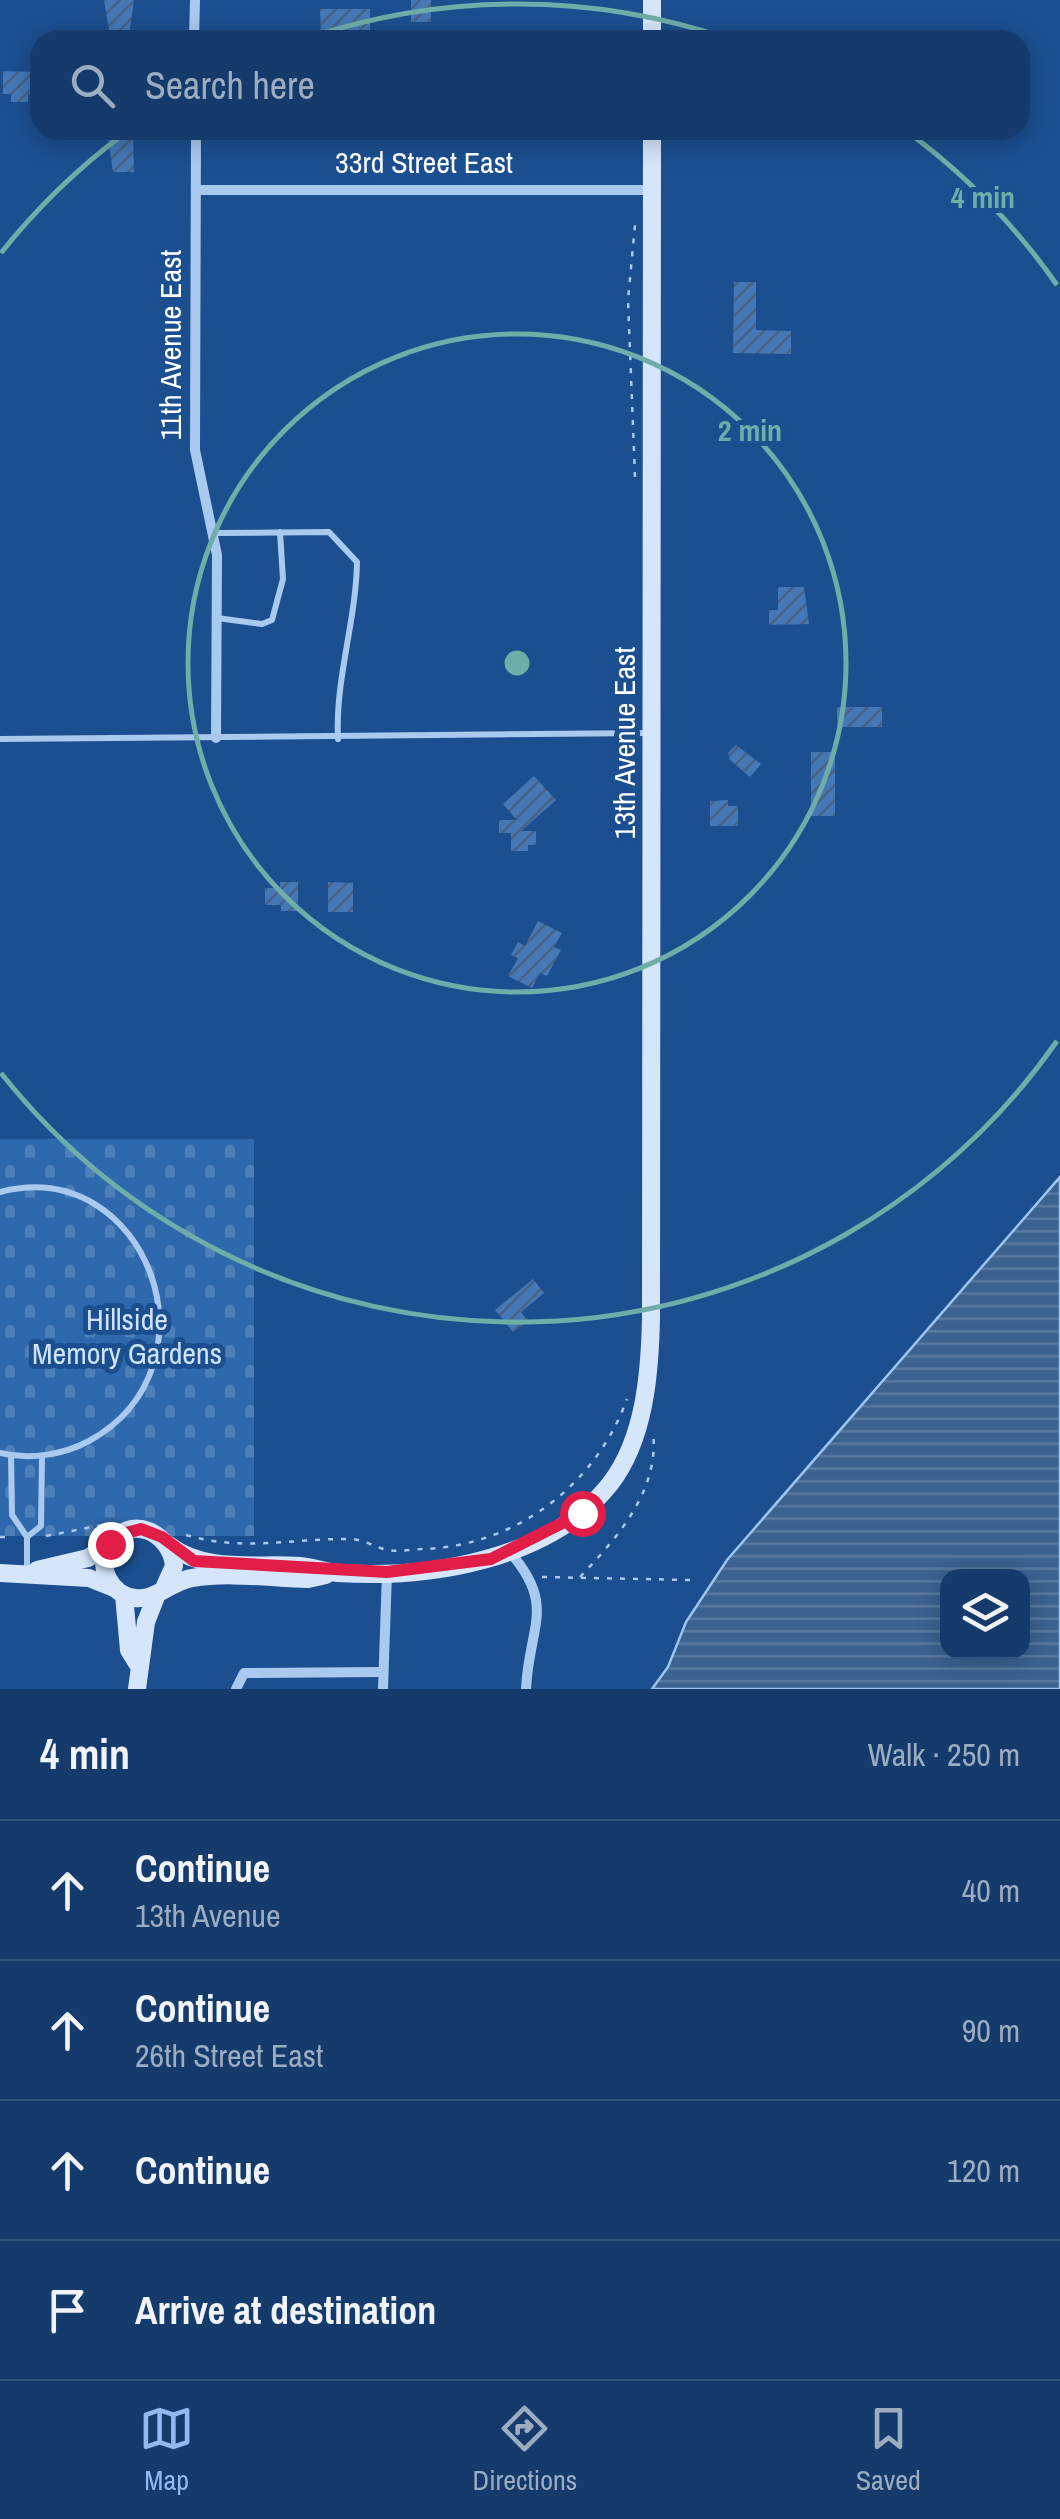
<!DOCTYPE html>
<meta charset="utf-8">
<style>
body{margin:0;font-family:"Archivo Narrow",sans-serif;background:#214673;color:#f1f3f6}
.controls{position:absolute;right:30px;bottom:30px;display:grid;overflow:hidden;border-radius:20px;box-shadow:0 5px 25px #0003}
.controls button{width:90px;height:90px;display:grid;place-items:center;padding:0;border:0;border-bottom:2px solid #33557e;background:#143b6b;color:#f1f3f6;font:50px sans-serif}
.stop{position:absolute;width:30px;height:30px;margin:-22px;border:8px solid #e11d48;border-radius:50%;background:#fff}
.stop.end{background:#e11d48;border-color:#fff;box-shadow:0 2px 10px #0008}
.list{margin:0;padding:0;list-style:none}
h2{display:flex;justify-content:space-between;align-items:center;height:130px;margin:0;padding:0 40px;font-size:42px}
h2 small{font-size:32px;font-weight:400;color:#9dadc1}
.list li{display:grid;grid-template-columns:65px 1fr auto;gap:30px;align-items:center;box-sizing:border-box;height:140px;padding:0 40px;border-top:2px solid #33557e}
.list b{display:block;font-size:38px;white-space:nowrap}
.list p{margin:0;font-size:32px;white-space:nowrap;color:#9dadc1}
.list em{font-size:32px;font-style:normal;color:#9dadc1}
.icon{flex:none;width:55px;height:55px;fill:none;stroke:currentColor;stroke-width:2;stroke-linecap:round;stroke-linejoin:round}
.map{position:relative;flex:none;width:1060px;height:1689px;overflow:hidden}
.search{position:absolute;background:#143b6b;box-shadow:0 5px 25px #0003;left:30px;right:30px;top:30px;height:110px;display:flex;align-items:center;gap:25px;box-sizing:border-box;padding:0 35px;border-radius:30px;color:#9dadc1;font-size:38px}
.sheet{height:690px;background:#143b6b}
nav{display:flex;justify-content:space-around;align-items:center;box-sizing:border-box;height:140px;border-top:2px solid #33557e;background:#143b6b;font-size:28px;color:#9dadc1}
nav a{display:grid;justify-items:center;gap:5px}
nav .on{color:#90b9f0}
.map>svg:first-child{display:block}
</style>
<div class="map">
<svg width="1060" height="1689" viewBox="0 0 1060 1689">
<defs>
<pattern id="cemetery-stones" width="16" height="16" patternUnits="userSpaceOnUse" patternTransform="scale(2.5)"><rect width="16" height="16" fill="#2e69ad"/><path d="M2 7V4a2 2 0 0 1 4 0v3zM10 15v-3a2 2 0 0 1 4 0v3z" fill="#4d80b9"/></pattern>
<pattern id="water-rules" width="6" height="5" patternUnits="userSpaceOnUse" patternTransform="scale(2.5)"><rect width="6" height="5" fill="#3c6290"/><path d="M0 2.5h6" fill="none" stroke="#597aa1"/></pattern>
<pattern id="building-hatch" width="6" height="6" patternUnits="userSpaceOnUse" patternTransform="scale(2.5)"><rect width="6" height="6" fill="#4478b7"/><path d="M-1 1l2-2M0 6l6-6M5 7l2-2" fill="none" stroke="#486282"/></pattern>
</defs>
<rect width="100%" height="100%" fill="#1b4f8f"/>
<rect fill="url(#cemetery-stones)" x="0" y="1139" width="254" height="397"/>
<path fill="url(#water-rules)" stroke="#9cc4f0" stroke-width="2.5" fill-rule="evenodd" d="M 1060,1177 L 1060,1689 L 652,1689 L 668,1667 L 686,1622 L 727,1560 ZM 948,1576 L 1022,1576 L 1022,1652 L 948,1652 Z"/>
<g fill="url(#building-hatch)">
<polygon points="104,0 134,0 129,36 110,36"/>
<rect x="411" y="0" width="20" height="22"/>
<polygon points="320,9 370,9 370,36 321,37"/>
<polygon points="3,71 36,72 36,94 28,94 28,102 11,102 11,94 3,94"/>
<polygon points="107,130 133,130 134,172 113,172"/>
<polygon points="734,282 756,282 756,330 791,331 791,354 733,353"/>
<polygon points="778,587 804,587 809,624 769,625 769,610 778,610"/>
<rect x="837" y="707" width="45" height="20"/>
<polygon points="736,745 761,764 750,777 730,760 728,753"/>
<rect x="811" y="752" width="24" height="64"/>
<polygon points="534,776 556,800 521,831 536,831 536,845 528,845 528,851 511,851 511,833 499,833 499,820 517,820 503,804"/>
<polygon points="728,800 728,806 738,806 738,826 710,826 710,801"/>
<polygon points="280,882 298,882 298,911 281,911 281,905 265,905 265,888 280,888"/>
<polygon points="328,882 353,883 353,912 328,912"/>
<polygon points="538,921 562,933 554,947 561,950 547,976 540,973 532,988 508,976 518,958 511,955 518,942 525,946"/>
<polygon points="533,1279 544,1293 521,1312 528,1321 513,1332 495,1310"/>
</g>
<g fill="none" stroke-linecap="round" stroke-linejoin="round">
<g stroke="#a9c9ee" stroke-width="2.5" stroke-dasharray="5 8" stroke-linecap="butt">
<polyline points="635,477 628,300 635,225"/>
<path d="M 186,1535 C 244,1552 292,1538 352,1539 C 365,1540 376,1548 388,1550 C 400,1552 414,1549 426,1549 C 519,1544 596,1484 627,1399"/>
<polyline points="46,1536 107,1524"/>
<polyline points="0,1537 13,1537"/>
<polyline points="542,1577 690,1580"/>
<path d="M 580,1577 C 617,1538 660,1490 653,1432"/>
</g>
<g stroke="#a9c9ee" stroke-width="6">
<path d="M 214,533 L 329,532 L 357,562 C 356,622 335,679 338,739"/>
<polyline points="217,618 262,624 272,620 283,579 280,532"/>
<polyline points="0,739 649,733"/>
<path d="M 0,1192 C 147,1154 225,1366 89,1441 C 63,1455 29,1460 0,1453"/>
<polyline points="11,1456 12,1515 27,1537 27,1570"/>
<polyline points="27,1537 41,1526 42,1456"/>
</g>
<g stroke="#a9c9ee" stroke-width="10">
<polyline points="194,40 195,0"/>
<polyline points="196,130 195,450 217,555 216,738"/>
<polyline points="196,190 652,190"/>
<path d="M 509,1551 C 557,1606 529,1625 526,1689"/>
<polyline points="236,1689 244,1673 383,1672"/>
<polyline points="383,1689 387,1573"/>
</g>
<g stroke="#d6e6fa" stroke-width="18">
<polyline points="652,40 652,0"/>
<path d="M 169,1545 C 205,1573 256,1563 300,1566 C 313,1567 325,1572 338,1573 C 429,1579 550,1560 610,1484 C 645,1439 650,1372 651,1317 L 652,130"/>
<polyline points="37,1570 88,1558 110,1543"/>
<polyline points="0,1573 89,1578 114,1588"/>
<path d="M 165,1586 L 174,1566 C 171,1533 130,1512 109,1546 C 96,1567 111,1595 135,1598 C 155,1601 172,1581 192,1578 C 229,1572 271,1578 308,1579 L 326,1575"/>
<polyline points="124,1595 129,1650 137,1663"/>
<polyline points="137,1689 146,1622 157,1594"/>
</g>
</g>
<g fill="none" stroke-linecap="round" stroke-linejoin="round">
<polyline stroke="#e11d48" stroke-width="12" points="110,1544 119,1535 141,1529 162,1537 194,1561 387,1572 491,1559 582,1513"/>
</g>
<g fill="none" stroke="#6fada8" stroke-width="5">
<circle cx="517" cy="663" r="329"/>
<path d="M1057 1041A659 659 0 0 1 1 1073M1 253A659 659 0 0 1 125 133M302 40A659 659 0 0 1 732 40M909 133A659 659 0 0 1 1057 285"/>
</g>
<g text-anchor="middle" stroke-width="10" stroke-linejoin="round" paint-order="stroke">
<g font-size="30" fill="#fff" stroke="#1b4f8f">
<text x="424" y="173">33rd Street East</text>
<text transform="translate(171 345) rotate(-90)" y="10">11th Avenue East</text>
<text transform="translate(625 743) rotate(-90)" y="10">13th Avenue East</text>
</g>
<g font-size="30" fill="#cfe3fa" stroke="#1b4f8f">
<text x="127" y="1330">Hillside<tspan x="127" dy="34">Memory Gardens</tspan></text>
</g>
</g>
<circle cx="517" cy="663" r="15" fill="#6fada8" stroke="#1b4f8f" stroke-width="5"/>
<g font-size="30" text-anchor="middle" font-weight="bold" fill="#6fada8" stroke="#1b4f8f" stroke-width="10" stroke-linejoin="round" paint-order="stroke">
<text x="983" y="208">4 min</text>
<text x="750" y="441">2 min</text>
</g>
</svg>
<div class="controls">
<button><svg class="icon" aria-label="layers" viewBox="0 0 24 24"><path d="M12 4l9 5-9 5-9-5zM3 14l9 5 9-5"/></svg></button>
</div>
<div class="stop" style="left:582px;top:1513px"></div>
<div class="stop end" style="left:110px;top:1544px"></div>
<div class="search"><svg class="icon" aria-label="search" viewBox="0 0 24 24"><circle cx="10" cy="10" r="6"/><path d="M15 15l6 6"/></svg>Search here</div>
</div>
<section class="sheet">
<h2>4 min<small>Walk · 250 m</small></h2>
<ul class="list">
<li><svg class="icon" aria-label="ahead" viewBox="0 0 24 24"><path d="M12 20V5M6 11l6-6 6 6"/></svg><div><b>Continue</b><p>13th Avenue</p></div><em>40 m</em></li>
<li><svg class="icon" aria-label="ahead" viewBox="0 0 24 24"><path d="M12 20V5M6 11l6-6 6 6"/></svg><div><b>Continue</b><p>26th Street East</p></div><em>90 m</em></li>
<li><svg class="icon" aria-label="ahead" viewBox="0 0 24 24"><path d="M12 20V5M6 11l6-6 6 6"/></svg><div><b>Continue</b></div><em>120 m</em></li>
<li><svg class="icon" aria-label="arrive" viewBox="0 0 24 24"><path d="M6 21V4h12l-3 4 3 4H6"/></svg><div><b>Arrive at destination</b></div></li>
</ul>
</section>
<nav>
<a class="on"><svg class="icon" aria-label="map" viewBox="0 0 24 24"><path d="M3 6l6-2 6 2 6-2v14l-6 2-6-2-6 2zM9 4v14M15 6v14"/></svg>Map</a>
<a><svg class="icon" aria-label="directions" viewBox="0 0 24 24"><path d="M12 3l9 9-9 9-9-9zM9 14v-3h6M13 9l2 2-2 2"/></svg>Directions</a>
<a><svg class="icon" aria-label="saved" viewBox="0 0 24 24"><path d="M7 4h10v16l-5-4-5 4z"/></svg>Saved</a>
</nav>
